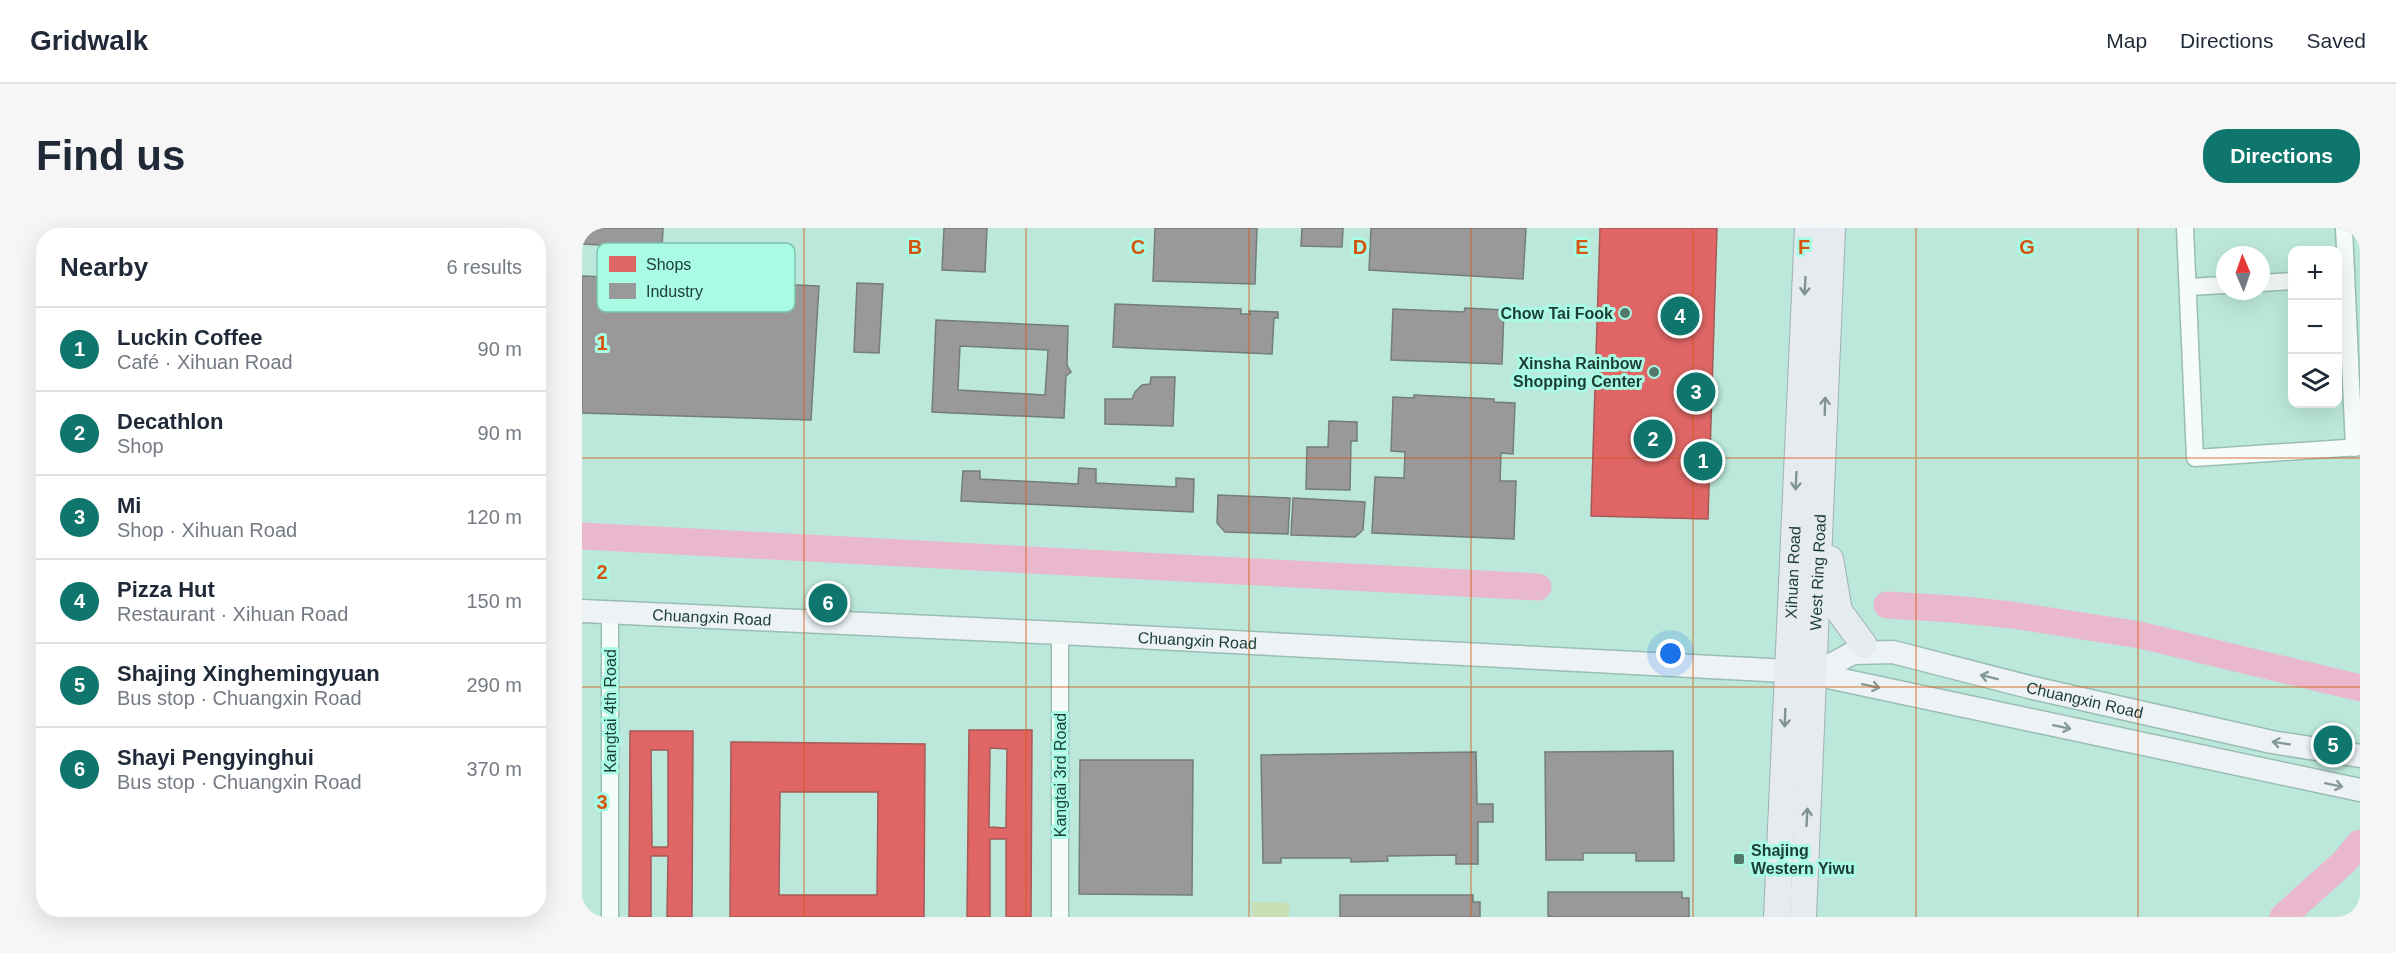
<!DOCTYPE html>
<meta charset="utf-8">
<style>
body{margin:0;font-family:Arial,sans-serif;background:#f6f6f7;color:#1f2937}
.controls{position:absolute;right:18px;top:18px;display:grid;overflow:hidden;border-radius:12px;box-shadow:0 6px 24px #0002}
.controls button{width:54px;height:54px;display:grid;place-items:center;padding:0;border:0;border-bottom:2px solid #e0e1e3;background:#fff;color:#1f2937;font:30px sans-serif}
.compass{position:absolute;left:1634px;top:18px;width:54px;height:54px;border-radius:50%;background:#fff;box-shadow:0 6px 24px #0002;rotate:358deg}
.you{position:absolute;left:1089px;top:426px;width:21px;height:21px;margin:-15px;border:4px solid #fff;border-radius:50%;background:#1a73e8;box-shadow:0 0 0 9px #1a73e833}
.badge{display:grid;place-items:center;width:39px;height:39px;border-radius:50%;background:#0f766e;color:#fff;font-size:20px;font-weight:700}
.pin{position:absolute;translate:-50% -50%;border:3px solid #fff;box-shadow:0 2px 6px #0006}
.list{margin:0;padding:0;list-style:none}
h2{display:flex;justify-content:space-between;align-items:center;height:78px;margin:0;padding:0 24px;font-size:26px}
h2 small{font-size:20px;font-weight:400;color:#747a83}
.list li{display:grid;grid-template-columns:39px 1fr auto;gap:18px;align-items:center;box-sizing:border-box;height:84px;padding:0 24px;border-top:2px solid #e0e1e3}
.list b{display:block;font-size:22px;white-space:nowrap}
.list p{margin:0;font-size:20px;white-space:nowrap;color:#747a83}
.list em{font-size:20px;font-style:normal;color:#747a83}
.icon{flex:none;width:33px;height:33px;fill:none;stroke:currentColor;stroke-width:2;stroke-linecap:round;stroke-linejoin:round}
.map{position:relative;flex:none;width:1778px;height:689px;overflow:hidden;border-radius:24px}
header{display:flex;align-items:center;gap:36px;box-sizing:border-box;height:84px;padding:0 30px;background:#fff;border-bottom:2px solid #e0e1e3}
header strong{font-size:28px}
nav{display:flex;gap:33px;margin-inline-start:auto;font-size:21px}
.intro{display:flex;align-items:center;justify-content:space-between;box-sizing:border-box;height:144px;padding:0 36px}
h1{margin:0;font-size:42px}
.button{padding:15px 27px;border-radius:24px;background:#0f766e;color:#fff;font-size:21px;font-weight:700}
main{display:flex;gap:36px;padding:0 36px}
aside{flex:1;background:#fff;border-radius:24px;box-shadow:0 6px 24px #0002}
.map>svg:first-child{display:block}
</style>
<header>
<strong>Gridwalk</strong>
<nav><a>Map</a><a>Directions</a><a>Saved</a></nav>
</header>
<div class="intro"><h1>Find us</h1><a class="button">Directions</a></div>
<main>
<aside>
<h2>Nearby<small>6 results</small></h2>
<ul class="list">
<li><span class="badge">1</span><div><b>Luckin Coffee</b><p>Café · Xihuan Road</p></div><em>90 m</em></li>
<li><span class="badge">2</span><div><b>Decathlon</b><p>Shop</p></div><em>90 m</em></li>
<li><span class="badge">3</span><div><b>Mi</b><p>Shop · Xihuan Road</p></div><em>120 m</em></li>
<li><span class="badge">4</span><div><b>Pizza Hut</b><p>Restaurant · Xihuan Road</p></div><em>150 m</em></li>
<li><span class="badge">5</span><div><b>Shajing Xinghemingyuan</b><p>Bus stop · Chuangxin Road</p></div><em>290 m</em></li>
<li><span class="badge">6</span><div><b>Shayi Pengyinghui</b><p>Bus stop · Chuangxin Road</p></div><em>370 m</em></li>
</ul>
</aside>
<div class="map">
<svg width="1778" height="689" viewBox="0 0 1778 689">
<rect width="100%" height="100%" fill="#bce8db"/>
<polygon fill="#c6dfb3" points="670,674 707,675 707,689 670,689"/>
<g fill="#e06666" stroke="#a55a57" stroke-width="1.5" fill-rule="evenodd">
<polygon points="1018,0 1135,0 1126,291 1009,288"/>
<path d="M 387,502 L 450,502 L 449,689 L 424,689 L 424,611 L 408,611 L 408,689 L 385,689 ZM 408,520 L 425,521 L 424,600 L 407,599 Z"/>
<path d="M 48,503 L 111,503 L 110,689 L 85,689 L 86,628 L 69,628 L 69,689 L 47,689 ZM 69,522 L 86,522 L 86,619 L 70,619 Z"/>
<path d="M 149,514 L 343,516 L 342,689 L 148,689 ZM 198,564 L 296,564 L 295,667 L 197,667 Z"/>
</g>
<g fill="#999" stroke="#737d7b" stroke-width="1.5" fill-rule="evenodd">
<polygon points="0,0 81,0 80,20 0,16"/>
<polygon points="362,0 405,0 403,44 360,42"/>
<polygon points="573,0 675,0 673,56 571,53"/>
<polygon points="720,0 761,0 760,19 719,18"/>
<polygon points="789,0 944,0 941,51 787,42"/>
<polygon points="0,48 237,58 229,192 0,185"/>
<polygon points="275,55 301,56 297,125 272,124"/>
<polygon points="533,76 659,81 659,86 668,86 667,83 696,84 696,90 692,90 690,126 531,119"/>
<polygon points="883,80 922,82 920,136 809,132 811,81 882,84"/>
<path d="M 354,92 L 486,98 L 485,137 L 489,144 L 484,148 L 482,190 L 350,184 ZM 378,118 L 466,122 L 463,167 L 376,162 Z"/>
<polygon points="569,149 593,149 591,198 523,196 523,171 550,171 553,164 560,157 568,156"/>
<polygon points="832,167 912,171 912,174 933,175 931,226 919,225 918,253 934,253 932,311 790,305 793,249 822,250 823,224 809,223 811,169 832,170"/>
<polygon points="747,193 775,194 775,213 769,213 768,262 724,261 725,219 746,219"/>
<polygon points="497,240 514,241 514,255 594,259 594,250 612,251 611,284 379,273 381,243 398,243 398,251 496,256"/>
<polygon points="636,267 708,270 706,306 643,304 635,295"/>
<polygon points="711,270 783,274 781,302 773,309 709,307"/>
<polygon points="1091,523 1092,633 1054,633 1054,625 1001,625 1001,632 964,632 963,524"/>
<polygon points="894,524 895,576 911,576 911,594 896,594 896,636 874,636 874,627 805,628 806,633 769,634 769,630 699,630 699,635 681,635 679,527"/>
<polygon points="498,532 611,532 610,667 497,666"/>
<polygon points="966,664 1100,664 1100,670 1107,670 1107,689 973,689 966,688"/>
<polygon points="758,667 891,667 891,674 898,674 898,689 758,689"/>
</g>
<g fill="none" stroke-linecap="round" stroke-linejoin="round">
<g stroke="#e9b8cd" stroke-width="27">
<polyline points="0,308 956,359"/>
<polyline points="1305,377 1371,381 1430,387 1558,407 1778,460"/>
<polyline points="1701,689 1762,634 1778,615"/>
</g>
<defs>
<g id="street">
<polyline points="1603,0 1613,230 1778,219"/>
<polyline points="1762,0 1772,220"/>
<polyline points="1679,55 1710,53"/>
<polyline points="1606,59 1643,57"/>
<polyline points="28,385 28,689"/>
<polyline points="478,405 478,689"/>
</g>
<g id="secondary">
<path id="s1" d="M 0,383 L 478,405 L 1205,443 L 1232,446 L 1778,562"/>
<path id="s2" d="M 1232,446 L 1271,425 L 1311,424 L 1451,460 L 1690,514 L 1778,528"/>
</g>
<g id="primary">
<polyline points="1248,331 1257,383 1282,417"/>
<path id="s3" d="M 1195,689 L 1226,0"/>
<path id="s4" d="M 1221,689 L 1250,0"/>
</g>
</defs>
<use href="#street" stroke="#9abdb3" stroke-width="19"/>
<use href="#secondary" stroke="#9abdb3" stroke-width="25"/>
<use href="#primary" stroke="#9eb0b8" stroke-width="28"/>
<use href="#street" stroke="#f5fcfa" stroke-width="16"/>
<use href="#secondary" stroke="#edf3f5" stroke-width="22"/>
<use href="#primary" stroke="#e6ebf0" stroke-width="26"/>
</g>
<defs><path id="oneway-shaft" d="M-6 0H5M1.5-3L5.5 0L1.5 3" fill="none" stroke-width="1.6" stroke-linecap="round" stroke-linejoin="round" transform="scale(1.5)"/></defs>
<g stroke="#809492">
<use href="#oneway-shaft" transform="translate(1223 58) rotate(93)"/>
<use href="#oneway-shaft" transform="translate(1243 178) rotate(-88)"/>
<use href="#oneway-shaft" transform="translate(1214 253) rotate(93)"/>
<use href="#oneway-shaft" transform="translate(1203 490) rotate(92)"/>
<use href="#oneway-shaft" transform="translate(1225 589) rotate(-87)"/>
</g>
<g stroke="#849894">
<use href="#oneway-shaft" transform="translate(1407 449) rotate(-166)"/>
<use href="#oneway-shaft" transform="translate(1289 458) rotate(12)"/>
<use href="#oneway-shaft" transform="translate(1480 499) rotate(12)"/>
<use href="#oneway-shaft" transform="translate(1699 515) rotate(-171)"/>
<use href="#oneway-shaft" transform="translate(1752 557) rotate(12)"/>
</g>
<path fill="none" stroke="#d45610" stroke-width="1.5" stroke-opacity="0.55" d="M 222,0 L 222,689M 444,0 L 444,689M 667,0 L 667,689M 889,0 L 889,689M 1111,0 L 1111,689M 1334,0 L 1334,689M 1556,0 L 1556,689M 0,230 L 1778,230M 0,459 L 1778,459"/>
<g fill="#53796e" stroke="#a9fbe3" stroke-width="2">
<circle cx="1043" cy="85" r="6"/>
<circle cx="1072" cy="144" r="6"/>
<rect x="1151" y="625" width="12" height="12" rx="3"/>
</g>
<g text-anchor="middle" stroke-width="6" stroke-linejoin="round" paint-order="stroke">
<g font-size="16" font-weight="bold" fill="#1b3d34" stroke="#a9fbe3" text-anchor="end">
<text x="1031" y="91">Chow Tai Fook</text>
<text x="1060" y="141">Xinsha Rainbow<tspan x="1060" dy="18">Shopping Center</tspan></text>
<text x="1169" y="628" text-anchor="start">Shajing<tspan x="1169" dy="18">Western Yiwu</tspan></text>
</g>
<g font-size="16" fill="#1b3d34" stroke="#a9fbe3">
<text dy="6" stroke="none"><textPath href="#s3" startOffset="345">Xihuan Road</textPath></text>
<text dy="6" stroke="none"><textPath href="#s4" startOffset="345">West Ring Road</textPath></text>
<text dy="6" stroke="none"><textPath href="#s1" startOffset="130">Chuangxin Road</textPath></text>
<text dy="6" stroke="none"><textPath href="#s1" startOffset="616">Chuangxin Road</textPath></text>
<text dy="6" stroke="none"><textPath href="#s2" startOffset="282">Chuangxin Road</textPath></text>
<text transform="translate(28 483) rotate(-90)" y="6">Kangtai 4th Road</text>
<text transform="translate(478 547) rotate(-90)" y="6">Kangtai 3rd Road</text>
</g>
</g>
<rect x="15" y="15" width="198" height="69" rx="9" fill="#a9fbe3" stroke="#7ec2ae" stroke-width="1.5"/>
<rect x="27" y="28" width="27" height="16" fill="#e06666"/>
<rect x="27" y="55" width="27" height="16" fill="#999"/>
<g font-size="16" fill="#1b3d34">
<text x="64" y="42">Shops</text>
<text x="64" y="69">Industry</text>
</g>
<g font-size="20" text-anchor="middle" font-weight="bold" fill="#d45610" stroke="#a9fbe3" stroke-width="6" stroke-linejoin="round" paint-order="stroke">
<text x="333" y="26">B</text>
<text x="556" y="26">C</text>
<text x="778" y="26">D</text>
<text x="1000" y="26">E</text>
<text x="1222" y="26">F</text>
<text x="1445" y="26">G</text>
<text x="20" y="122">1</text>
<text x="20" y="351">2</text>
<text x="20" y="581">3</text>
</g>
</svg>
<div class="controls">
<button>+</button>
<button>−</button>
<button><svg class="icon" aria-label="layers" viewBox="0 0 24 24"><path d="M12 4l9 5-9 5-9-5zM3 14l9 5 9-5"/></svg></button>
</div>
<svg class="compass" viewBox="-18 -18 36 36"><path d="M0-13l5 13h-10z" fill="#e53935"/><path d="M0 13l5-13h-10z" fill="#747a83"/></svg>
<div class="you"></div>
<div class="pin badge" style="left:1121px;top:233px">1</div>
<div class="pin badge" style="left:1071px;top:211px">2</div>
<div class="pin badge" style="left:1114px;top:164px">3</div>
<div class="pin badge" style="left:1098px;top:88px">4</div>
<div class="pin badge" style="left:1751px;top:517px">5</div>
<div class="pin badge" style="left:246px;top:375px">6</div>
</div>
</main>
